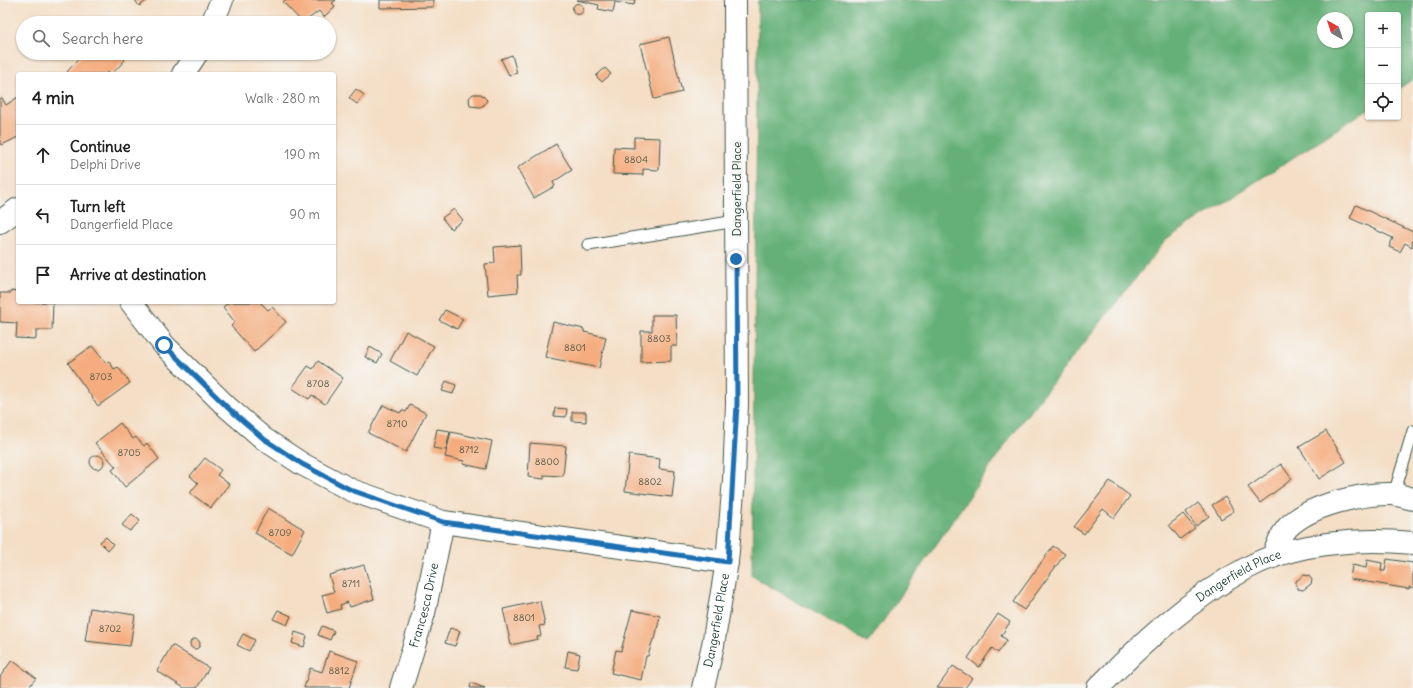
<!DOCTYPE html>
<meta charset="utf-8">
<style>
body{margin:0;font-family:Delius,sans-serif;background:#f2f2f2;color:#222}
.controls{position:absolute;right:12px;top:12px;display:grid;overflow:hidden;border-radius:4px;box-shadow:0 1px 3px #0004}
.controls button{width:36px;height:36px;display:grid;place-items:center;padding:0;border:0;border-bottom:1px solid #e0e0e0;background:#fff;color:#222;font:20px sans-serif}
.compass{position:absolute;left:1317px;top:12px;width:36px;height:36px;border-radius:50%;background:#fff;box-shadow:0 1px 3px #0004;rotate:321deg}
.stop{position:absolute;width:12px;height:12px;margin:-9px;border:3px solid #1f6fb2;border-radius:50%;background:#fff}
.stop.end{background:#1f6fb2;border-color:#fff;box-shadow:0 1px 4px #0008}
.list{margin:0;padding:0;list-style:none}
h2{display:flex;justify-content:space-between;align-items:center;height:52px;margin:0;padding:0 16px;font-size:17px}
h2 small{font-size:13px;font-weight:400;color:#767676}
.list li{display:grid;grid-template-columns:26px 1fr auto;gap:12px;align-items:center;box-sizing:border-box;height:60px;padding:0 16px;border-top:1px solid #e0e0e0}
.list b{display:block;font-size:15px;white-space:nowrap}
.list p{margin:0;font-size:13px;white-space:nowrap;color:#767676}
.list em{font-size:13px;font-style:normal;color:#767676}
.icon{flex:none;width:22px;height:22px;fill:none;stroke:currentColor;stroke-width:2;stroke-linecap:round;stroke-linejoin:round}
.map{position:relative;flex:none;width:1413px;height:688px;overflow:hidden}
.search{position:absolute;background:#fff;box-shadow:0 1px 3px #0004;left:16px;top:16px;width:320px;height:44px;display:flex;align-items:center;gap:10px;box-sizing:border-box;padding:0 14px;border-radius:22px;color:#767676;font-size:15px}
.panel{position:absolute;background:#fff;box-shadow:0 1px 3px #0004;left:16px;top:72px;width:320px;height:232px;border-radius:4px}
.map>svg:first-child{display:block}
</style>
<div class="map">
<svg width="1413" height="688" viewBox="0 0 1413 688">
<rect width="100%" height="100%" fill="#f6f6f2"/>
<filter id="ink" filterUnits="userSpaceOnUse"><feTurbulence type="fractalNoise" baseFrequency=".025" numOctaves="2"/><feDisplacementMap in="SourceGraphic" scale="8" xChannelSelector="R" yChannelSelector="G"/><feConvolveMatrix kernelMatrix="1 2 1 2 8 2 1 2 1" color-interpolation-filters="sRGB"/></filter>
<filter id="wash" filterUnits="userSpaceOnUse"><feTurbulence type="fractalNoise" baseFrequency=".012" numOctaves="4" result="noise"/><feDisplacementMap in="SourceGraphic" scale="16" xChannelSelector="R" yChannelSelector="G"/><feGaussianBlur stdDeviation="0.9" result="paint"/><feColorMatrix in="noise" values="0 0 0 0 0 0 0 0 0 0 0 0 0 0 0 0 0 1.4 0 .05"/><feComposite in="paint" operator="in"/></filter>
<g filter="url(#wash)">
<rect width="100%" height="100%" fill="#f4dec5"/>
<path fill="#65b078" stroke="#427656" fill-rule="evenodd" d="M 758,0 L 1413,0 L 1413,79 L 1398,89 L 1398,15 L 1368,15 L 1368,109 L 1166,240 L 1019,425 L 868,643 L 752,576 ZM 1323,18 L 1347,18 L 1347,42 L 1323,42 Z"/>
<g id="blocks">
<g fill="#f5ad7f">
<polygon points="135,0 148,0 139,6"/>
<polygon points="285,0 336,0 332,3 335,6 324,17 319,11 303,23 283,2"/>
<polygon points="380,0 433,0 433,7 380,8"/>
<polygon points="577,0 635,0 634,5 615,2 613,12 598,9 599,5"/>
<circle cx="578" cy="9" r="5.5"/>
<polygon points="669,37 682,92 654,99 640,44"/>
<polygon points="84,53 118,53 125,60 112,74 107,72 105,74 70,74 67,72"/>
<polygon points="512,55 517,73 509,75 501,59"/>
<polygon points="605,68 611,74 602,82 596,76"/>
<polygon points="356,89 364,95 357,104 349,98"/>
<polygon points="473,94 481,94 487,100 484,105 480,107 470,106 469,98"/>
<polygon points="18,97 18,137 2,145 0,144 0,99 2,98 6,105"/>
<polygon points="634,137 660,138 659,170 643,169 643,175 613,174 614,147 634,148"/>
<polygon points="556,144 572,170 553,182 555,186 534,198 517,168"/>
<polygon points="1356,205 1413,232 1412,247 1405,243 1400,252 1389,247 1393,238 1350,218"/>
<polygon points="454,209 463,220 451,229 442,218"/>
<polygon points="520,245 521,275 517,275 518,292 488,295 485,264 495,263 494,247"/>
<polygon points="11,291 18,292 18,302 53,302 52,330 36,330 36,339 16,338 17,323 0,322 0,293 11,293"/>
<polygon points="229,302 260,302 268,310 272,307 286,322 254,352 231,326 235,322 223,307"/>
<polygon points="445,310 463,319 457,329 439,320"/>
<polygon points="652,315 676,315 677,346 671,346 671,361 641,362 641,331 652,331"/>
<polygon points="553,322 584,329 584,332 606,337 599,368 545,357"/>
<polygon points="406,331 434,346 417,376 390,361"/>
<polygon points="92,346 106,363 109,361 114,369 118,367 130,383 98,406 68,363"/>
<polygon points="370,347 382,354 377,363 365,357"/>
<polygon points="318,361 343,378 325,404 312,395 309,399 292,388 308,366 313,369"/>
<polygon points="446,381 456,385 453,394 442,391"/>
<polygon points="383,405 400,413 402,410 406,412 410,405 426,413 406,452 368,433"/>
<polygon points="555,408 567,409 566,417 554,416"/>
<polygon points="572,412 586,412 586,422 572,421"/>
<polygon points="120,423 133,439 136,437 144,446 147,443 159,459 125,487 112,470 116,467 95,443"/>
<polygon points="437,429 450,431 446,450 433,448"/>
<polygon points="1326,431 1346,462 1319,479 1299,447"/>
<polygon points="451,432 492,441 486,469 463,464 464,461 445,457"/>
<polygon points="530,443 566,446 563,476 544,475 544,479 528,477"/>
<circle cx="97" cy="462" r="7"/>
<polygon points="629,455 660,459 659,469 675,471 672,497 625,491"/>
<polygon points="205,458 221,470 217,475 229,484 211,508 190,493 198,483 190,476"/>
<polygon points="1281,464 1292,479 1260,503 1248,487"/>
<polygon points="1110,481 1130,496 1114,518 1103,509 1084,534 1074,527"/>
<polygon points="1225,497 1234,511 1221,519 1212,505"/>
<polygon points="1198,503 1209,516 1196,526 1186,512"/>
<polygon points="268,508 305,530 292,554 255,533"/>
<polygon points="132,514 140,521 130,531 122,525"/>
<polygon points="1183,514 1195,528 1180,539 1169,525"/>
<polygon points="106,537 113,544 108,550 100,542"/>
<polygon points="1053,546 1065,554 1024,610 1013,602"/>
<polygon points="1387,559 1413,563 1413,588 1409,587 1409,589 1350,579 1352,565 1366,568 1367,560 1382,563 1381,571 1385,571"/>
<polygon points="364,565 374,599 350,607 348,602 340,605 341,609 327,613 322,595 334,592 329,575"/>
<polygon points="1304,575 1309,576 1312,580 1311,584 1303,590 1298,589 1296,586 1296,581"/>
<polygon points="540,601 545,625 539,626 541,636 537,637 538,639 511,645 503,609"/>
<polygon points="90,608 135,615 130,646 85,641"/>
<polygon points="278,610 291,616 287,625 273,619"/>
<polygon points="632,610 660,616 655,639 653,639 648,656 646,656 641,680 611,673 616,650 621,651"/>
<polygon points="998,614 1010,622 1001,636 1007,640 998,653 992,648 979,667 968,658"/>
<polygon points="322,626 334,631 330,640 318,635"/>
<polygon points="450,628 460,631 455,646 445,643"/>
<polygon points="295,632 307,636 304,647 292,643"/>
<polygon points="243,634 255,640 249,651 237,645"/>
<circle cx="195" cy="644" r="5"/>
<polygon points="172,645 209,668 197,688 184,688 157,671"/>
<polygon points="329,651 358,661 349,688 304,688 310,668 322,672"/>
<polygon points="568,651 580,654 577,669 565,667"/>
<polygon points="12,660 36,678 28,688 0,688 0,677"/>
<polygon points="953,666 972,678 965,688 937,688"/>
<polygon points="471,683 485,688 470,688"/>
</g>
</g>
</g>
<g filter="url(#ink)">
<use href="#blocks" fill-opacity="0" stroke="#3f554a" stroke-width="1"/>
<g fill="none" stroke-linecap="round" stroke-linejoin="round">
<defs>
<g id="service">
<polyline points="588,245 736,221"/>
<polyline points="1394,494 1413,431"/>
</g>
<g id="minor">
<polyline points="212,23 222,0"/>
<polyline points="183,74 197,53"/>
<polyline points="0,222 18,209"/>
<polyline points="131,302 164,345 227,407 264,439 302,464 351,490 443,522 727,562"/>
<path d="M 1273,557 C 1277,546 1280,536 1288,527 C 1310,505 1362,493 1392,494 C 1399,495 1406,497 1413,499"/>
<path id="s1" d="M 401,688 L 424,613 L 443,522"/>
<path id="s2" d="M 703,688 L 713,645 L 727,562 L 734,480 L 737,404 L 735,0"/>
<path id="s3" d="M 1098,688 C 1142,643 1191,598 1247,568 C 1295,542 1359,538 1413,543"/>
</g>
</defs>
<use href="#service" stroke="#3f554a" stroke-width="13"/>
<use href="#minor" stroke="#3f554a" stroke-width="24"/>
<use href="#service" stroke="#fff" stroke-width="11"/>
<use href="#minor" stroke="#fff" stroke-width="22"/>
</g>
</g>
<g fill="none" stroke-linecap="round" stroke-linejoin="round" filter="url(#ink)">
<polyline stroke="#1f6fb2" stroke-width="5" points="164,345 227,407 264,439 302,464 351,490 443,522 728,562 737,404 736,259"/>
</g>
<g text-anchor="middle" stroke-width="4" stroke-linejoin="round" paint-order="stroke">
<g font-size="10" fill="#545947">
<text x="636" y="163">8804</text>
<text x="659" y="342">8803</text>
<text x="575" y="351">8801</text>
<text x="101" y="380">8703</text>
<text x="318" y="387">8708</text>
<text x="397" y="427">8710</text>
<text x="469" y="453">8712</text>
<text x="129" y="456">8705</text>
<text x="547" y="465">8800</text>
<text x="650" y="485">8802</text>
<text x="280" y="536">8709</text>
<text x="351" y="587">8711</text>
<text x="524" y="621">8801</text>
<text x="110" y="632">8702</text>
<text x="339" y="674">8812</text>
</g>
<g font-size="12" fill="#1f3d34" stroke="#f6f6f2">
<text transform="translate(737 189) rotate(-90)" y="4">Dangerfield Place</text>
<text dy="4" stroke="none"><textPath href="#s3" startOffset="181">Dangerfield Place</textPath></text>
<text dy="4" stroke="none"><textPath href="#s1" startOffset="86">Francesca Drive</textPath></text>
<text dy="4" stroke="none"><textPath href="#s2" startOffset="69">Dangerfield Place</textPath></text>
</g>
</g>
</svg>
<div class="controls">
<button>+</button>
<button>−</button>
<button><svg class="icon" aria-label="locate" viewBox="0 0 24 24"><circle cx="12" cy="12" r="6"/><path d="M12 2v4M12 18v4M2 12h4M18 12h4"/></svg></button>
</div>
<svg class="compass" viewBox="-18 -18 36 36"><path d="M0-13l5 13h-10z" fill="#e53935"/><path d="M0 13l5-13h-10z" fill="#767676"/></svg>
<div class="stop" style="left:164px;top:345px"></div>
<div class="stop end" style="left:736px;top:259px"></div>
<div class="search"><svg class="icon" aria-label="search" viewBox="0 0 24 24"><circle cx="10" cy="10" r="6"/><path d="M15 15l6 6"/></svg>Search here</div>
<section class="panel">
<h2>4 min<small>Walk · 280 m</small></h2>
<ul class="list">
<li><svg class="icon" aria-label="ahead" viewBox="0 0 24 24"><path d="M12 20V5M6 11l6-6 6 6"/></svg><div><b>Continue</b><p>Delphi Drive</p></div><em>190 m</em></li>
<li><svg class="icon" aria-label="left" viewBox="0 0 24 24"><path d="M17 20v-9H6M10 6l-5 5 5 5"/></svg><div><b>Turn left</b><p>Dangerfield Place</p></div><em>90 m</em></li>
<li><svg class="icon" aria-label="arrive" viewBox="0 0 24 24"><path d="M6 21V4h12l-3 4 3 4H6"/></svg><div><b>Arrive at destination</b></div></li>
</ul>
</section>
</div>
